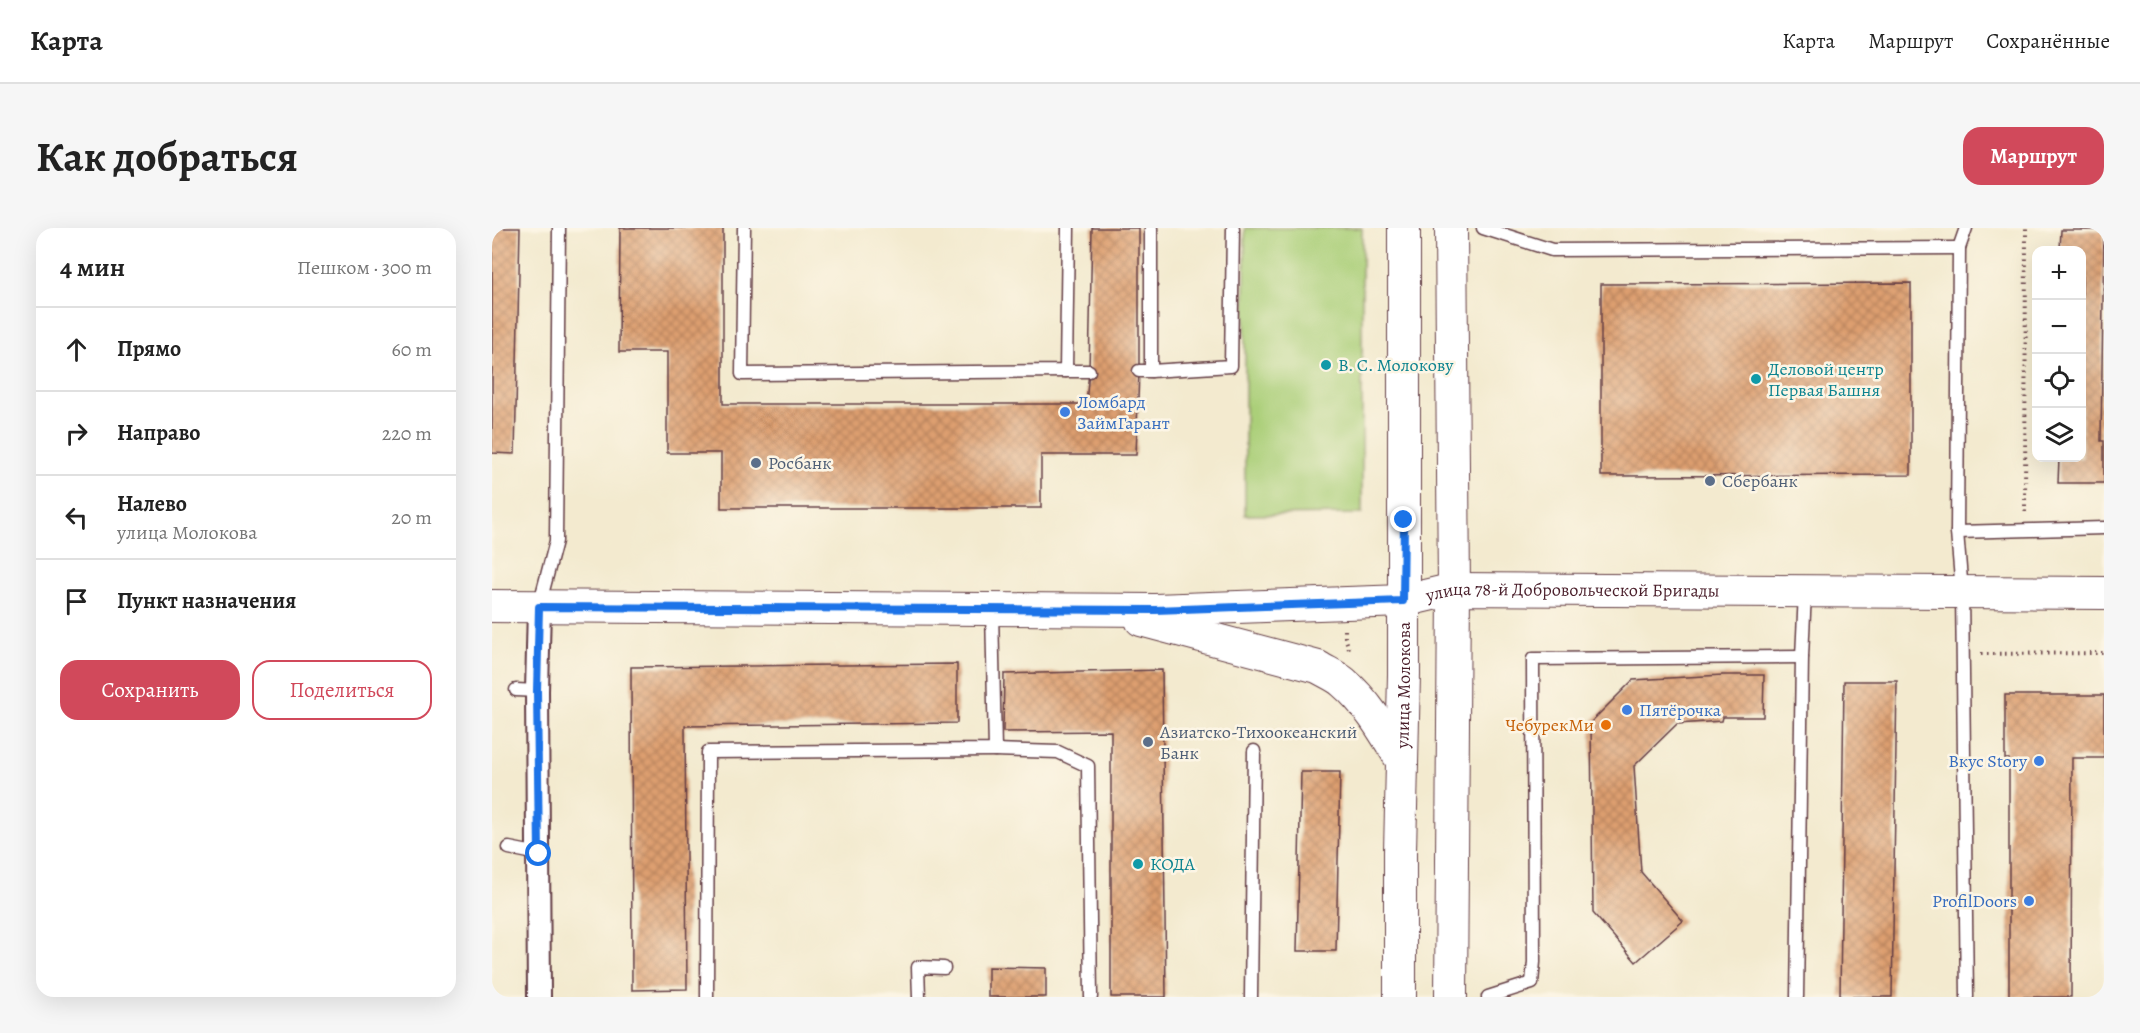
<!DOCTYPE html>
<html lang="ru">
<meta charset="utf-8">
<style>
body{margin:0;font-family:Alegreya,serif;background:#f6f6f6;color:#222}
.controls{position:absolute;right:18px;top:18px;display:grid;overflow:hidden;border-radius:12px;box-shadow:0 6px 24px #0002}
.controls button{width:54px;height:54px;display:grid;place-items:center;padding:0;border:0;border-bottom:2px solid #e0e0e0;background:#fff;color:#222;font:30px sans-serif}
.stop{position:absolute;width:18px;height:18px;margin:-14px;border:4px solid #1a73e8;border-radius:50%;background:#fff}
.stop.end{background:#1a73e8;border-color:#fff;box-shadow:0 2px 6px #0008}
.list{margin:0;padding:0;list-style:none}
h2{display:flex;justify-content:space-between;align-items:center;height:78px;margin:0;padding:0 24px;font-size:26px}
h2 small{font-size:20px;font-weight:400;color:#767676}
.list li{display:grid;grid-template-columns:39px 1fr auto;gap:18px;align-items:center;box-sizing:border-box;height:84px;padding:0 24px;border-top:2px solid #e0e0e0}
.list b{display:block;font-size:22px;white-space:nowrap}
.list p{margin:0;font-size:20px;white-space:nowrap;color:#767676}
.list em{font-size:20px;font-style:normal;color:#767676}
.actions{display:flex;gap:12px;padding:18px 24px}
.actions a{flex:1;padding:14px 0;border:2px solid #d1495b;border-radius:18px;text-align:center;font-size:21px;color:#d1495b}
.actions .main{background:#d1495b;color:#fff}
.icon{flex:none;width:33px;height:33px;fill:none;stroke:currentColor;stroke-width:2;stroke-linecap:round;stroke-linejoin:round}
.map{position:relative;flex:none;width:1612px;height:769px;overflow:hidden;border-radius:18px}
header{display:flex;align-items:center;gap:36px;box-sizing:border-box;height:84px;padding:0 30px;background:#fff;border-bottom:2px solid #e0e0e0}
header strong{font-size:28px}
nav{display:flex;gap:33px;margin-inline-start:auto;font-size:21px}
.intro{display:flex;align-items:center;justify-content:space-between;box-sizing:border-box;height:144px;padding:0 36px}
h1{margin:0;font-size:42px}
.button{padding:15px 27px;border-radius:18px;background:#d1495b;color:#fff;font-size:21px;font-weight:700}
main{display:flex;gap:36px;padding:0 36px}
aside{flex:1;background:#fff;border-radius:18px;box-shadow:0 6px 24px #0002}
.map>svg:first-child{display:block}
</style>
<header>
<strong>Карта</strong>
<nav><a>Карта</a><a>Маршрут</a><a>Сохранённые</a></nav>
</header>
<div class="intro"><h1>Как добраться</h1><a class="button">Маршрут</a></div>
<main>
<aside>
<h2>4 мин<small>Пешком · 300 m</small></h2>
<ul class="list">
<li><svg class="icon" aria-label="ahead" viewBox="0 0 24 24"><path d="M12 20V5M6 11l6-6 6 6"/></svg><div><b>Прямо</b></div><em>60 m</em></li>
<li><svg class="icon" aria-label="right" viewBox="0 0 24 24"><path d="M7 20v-9h11M14 6l5 5-5 5"/></svg><div><b>Направо</b></div><em>220 m</em></li>
<li><svg class="icon" aria-label="left" viewBox="0 0 24 24"><path d="M17 20v-9H6M10 6l-5 5 5 5"/></svg><div><b>Налево</b><p>улица Молокова</p></div><em>20 m</em></li>
<li><svg class="icon" aria-label="arrive" viewBox="0 0 24 24"><path d="M6 21V4h12l-3 4 3 4H6"/></svg><div><b>Пункт назначения</b></div></li>
</ul>
<div class="actions"><a class="main">Сохранить</a><a>Поделиться</a></div>
</aside>
<div class="map">
<svg width="1612" height="769" viewBox="0 0 1612 769">
<defs>
<pattern id="building-cross-hatch" width="8" height="8" patternUnits="userSpaceOnUse" patternTransform="scale(1.5)"><rect width="8" height="8" fill="#dd9f70"/><path d="M0 0l8 8M0 8l8-8" fill="none" stroke="#b5815c"/></pattern>
</defs>
<rect width="100%" height="100%" fill="#fcf5e5"/>
<filter id="ink" filterUnits="userSpaceOnUse"><feTurbulence type="fractalNoise" baseFrequency=".0167" numOctaves="2"/><feDisplacementMap in="SourceGraphic" scale="12" xChannelSelector="R" yChannelSelector="G"/><feConvolveMatrix kernelMatrix="1 2 1 2 8 2 1 2 1" color-interpolation-filters="sRGB"/></filter>
<filter id="wash" filterUnits="userSpaceOnUse"><feTurbulence type="fractalNoise" baseFrequency=".008" numOctaves="4" result="noise"/><feDisplacementMap in="SourceGraphic" scale="24" xChannelSelector="R" yChannelSelector="G"/><feGaussianBlur stdDeviation="1.35" result="paint"/><feColorMatrix in="noise" values="0 0 0 0 0 0 0 0 0 0 0 0 0 0 0 0 0 1.4 0 .05"/><feComposite in="paint" operator="in"/></filter>
<g filter="url(#wash)">
<rect width="100%" height="100%" fill="#f3eacf"/>
<polygon fill="#abcf79" stroke="#7a7752" stroke-width="1.5" points="753,0 870,0 870,286 753,287"/>
<g id="blocks">
<g fill="url(#building-cross-hatch)">
<polygon points="0,0 28,0 23,226 0,225"/>
<polygon points="128,0 231,0 231,176 594,176 597,143 600,0 647,0 647,143 644,227 549,227 549,280 229,280 229,225 175,225 175,124 127,124"/>
<polygon points="1569,2 1612,2 1609,213 1612,213 1612,255 1566,255 1567,230 1590,230 1590,22 1568,22"/>
<polygon points="1419,55 1419,247 1109,248 1109,56"/>
<polygon points="465,436 465,495 193,498 195,761 140,762 139,439"/>
<polygon points="670,442 674,769 619,769 619,503 511,504 512,446"/>
<polygon points="1231,447 1272,447 1271,489 1231,489 1230,493 1185,496 1142,538 1149,644 1191,693 1144,734 1101,685 1099,494 1141,452"/>
<polygon points="1352,453 1405,453 1400,769 1348,769"/>
<polygon points="1513,467 1612,467 1612,530 1580,530 1579,769 1517,769 1517,531 1513,531"/>
<polygon points="809,544 848,544 844,723 805,723"/>
<polygon points="496,739 554,740 554,769 496,769"/>
</g>
</g>
</g>
<g filter="url(#ink)">
<use href="#blocks" fill-opacity="0" stroke="#633d44" stroke-width="1.5"/>
<g fill="none" stroke-linecap="round" stroke-linejoin="round">
<defs>
<g id="lane">
<polyline points="252,0 250,146 574,143 576,0"/>
<polyline points="991,0 1060,22 1467,20"/>
<polyline points="1474,0 1467,20 1465,304 1470,364 1475,769"/>
<polyline points="574,143 597,143"/>
<polyline points="647,143 659,143 659,0"/>
<polyline points="659,143 739,138 741,0"/>
<polyline points="1465,304 1612,300"/>
<polyline points="47,378 64,313 67,0"/>
<polyline points="24,462 45,463"/>
<polyline points="503,522 566,524 596,538 599,769"/>
<polyline points="17,620 47,626"/>
<polyline points="215,769 216,524 503,522 500,382"/>
<polyline points="427,769 426,739 452,740"/>
<polyline points="759,769 762,523"/>
<polyline points="996,769 1040,755 1042,734 1041,431 1310,429"/>
<polyline points="1305,769 1310,429 1313,364"/>
</g>
<polyline id="street" points="47,379 45,463 47,769"/>
<g id="secondary">
<polyline points="959,0 962,361 959,769"/>
<path id="s1" d="M 0,378 L 663,382 L 911,373 L 962,361 L 1612,365"/>
<path d="M 649,392 L 826,439 C 834,444 844,448 851,454 C 876,475 893,505 910,533"/>
<path id="s2" d="M 908,769 L 908,624 L 912,446 L 912,0"/>
</g>
</defs>
<use href="#lane" stroke="#633d44" stroke-width="15"/>
<use href="#street" stroke="#633d44" stroke-width="26"/>
<use href="#secondary" stroke="#633d44" stroke-width="34"/>
<g stroke="#633d44" stroke-width="4" stroke-dasharray="1.5 4.5" stroke-linecap="butt">
<polyline points="1533,284 1534,0"/>
<polyline points="853,402 853,409 858,424"/>
<polyline points="1489,426 1612,425"/>
</g>
<use href="#lane" stroke="#fff" stroke-width="12"/>
<use href="#street" stroke="#fff" stroke-width="22"/>
<use href="#secondary" stroke="#fff" stroke-width="32"/>
</g>
</g>
<g fill="none" stroke-linecap="round" stroke-linejoin="round" filter="url(#ink)">
<polyline stroke="#1a73e8" stroke-width="8" points="47,626 45,463 47,379 663,382 911,373 912,292"/>
</g>
<g fill="#0f9aa8" stroke="#fcf5e5" stroke-width="2">
<circle cx="834" cy="137" r="6"/>
<circle cx="1264" cy="151" r="6"/>
<circle cx="646" cy="636" r="6"/>
</g>
<g fill="#3f7fe0" stroke="#fcf5e5" stroke-width="2">
<circle cx="573" cy="184" r="6"/>
<circle cx="1135" cy="482" r="6"/>
<circle cx="1547" cy="533" r="6"/>
<circle cx="1537" cy="673" r="6"/>
</g>
<g fill="#5c6f8a" stroke="#fcf5e5" stroke-width="2">
<circle cx="264" cy="235" r="6"/>
<circle cx="1218" cy="253" r="6"/>
<circle cx="656" cy="514" r="6"/>
</g>
<circle fill="#e8710a" stroke="#fcf5e5" stroke-width="2" cx="1114" cy="497" r="6"/>
<g text-anchor="middle" stroke-width="5" stroke-linejoin="round" paint-order="stroke">
<g font-size="18" fill="#0d838f" stroke="#fcf5e5" text-anchor="start">
<text x="846" y="143">В. С. Молокову</text>
<text x="1276" y="147">Деловой центр<tspan x="1276" dy="21">Первая Башня</tspan></text>
<text x="658" y="642">КОДА</text>
</g>
<g font-size="18" fill="#366cbe" stroke="#fcf5e5" text-anchor="start">
<text x="585" y="180">Ломбард<tspan x="585" dy="21">ЗаймГарант</tspan></text>
<text x="1147" y="488">Пятёрочка</text>
<text x="1535" y="539" text-anchor="end">Вкус Story</text>
<text x="1525" y="679" text-anchor="end">ProfilDoors</text>
</g>
<g font-size="18" fill="#4e5e75" stroke="#fcf5e5" text-anchor="start">
<text x="276" y="241">Росбанк</text>
<text x="1230" y="259">Сбербанк</text>
<text x="668" y="510">Азиатско-Тихоокеанский<tspan x="668" dy="21">Банк</tspan></text>
</g>
<g font-size="18" fill="#4a1f2b" stroke="#fcf5e5">
<text dy="6" stroke="none"><textPath href="#s1" startOffset="1082">улица 78-й Добровольческой Бригады</textPath></text>
<text dy="6" stroke="none"><textPath href="#s2" startOffset="312">улица Молокова</textPath></text>
</g>
<g font-size="18" fill="#c56008" stroke="#fcf5e5" text-anchor="end">
<text x="1102" y="503">ЧебурекМи</text>
</g>
</g>
</svg>
<div class="controls">
<button>+</button>
<button>−</button>
<button><svg class="icon" aria-label="locate" viewBox="0 0 24 24"><circle cx="12" cy="12" r="6"/><path d="M12 2v4M12 18v4M2 12h4M18 12h4"/></svg></button>
<button><svg class="icon" aria-label="layers" viewBox="0 0 24 24"><path d="M12 4l9 5-9 5-9-5zM3 14l9 5 9-5"/></svg></button>
</div>
<div class="stop" style="left:47px;top:626px"></div>
<div class="stop end" style="left:912px;top:292px"></div>
</div>
</main>
